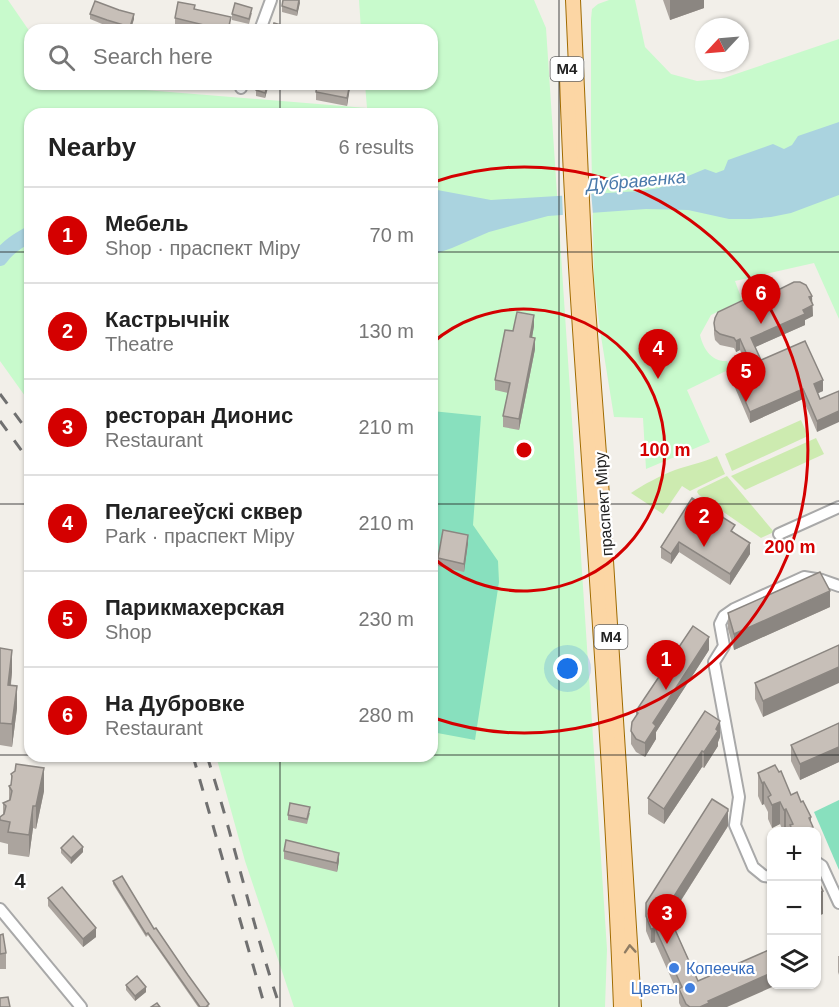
<!DOCTYPE html>
<meta charset="utf-8">
<style>
body{margin:0;font-family:Arial,sans-serif;background:#f6f6f6;color:#222}
.controls{position:absolute;right:18px;bottom:18px;display:grid;overflow:hidden;border-radius:12px;box-shadow:0 2px 4px #0004}
.controls button{width:54px;height:54px;display:grid;place-items:center;padding:0;border:0;border-bottom:2px solid #e0e0e0;background:#fff;color:#222;font:30px sans-serif}
.compass{position:absolute;left:695px;top:18px;width:54px;height:54px;border-radius:50%;background:#fff;box-shadow:0 2px 4px #0004;rotate:244deg}
.you{position:absolute;left:568px;top:669px;width:21px;height:21px;margin:-15px;border:4px solid #fff;border-radius:50%;background:#1a73e8;box-shadow:0 0 0 9px #1a73e833}
.badge{display:grid;place-items:center;width:39px;height:39px;border-radius:50%;background:#d40000;color:#fff;font-size:20px;font-weight:700}
.pin{position:absolute;translate:-50% -50px;filter:drop-shadow(0 2px 3px #0008)}
.pin::after{content:'';position:absolute;top:32px;width:21px;height:18px;background:inherit;clip-path:polygon(0 0,100% 0,50% 100%)}
.list{margin:0;padding:0;list-style:none}
h2{display:flex;justify-content:space-between;align-items:center;height:78px;margin:0;padding:0 24px;font-size:26px}
h2 small{font-size:20px;font-weight:400;color:#767676}
.list li{display:grid;grid-template-columns:39px 1fr auto;gap:18px;align-items:center;box-sizing:border-box;height:96px;padding:0 24px;border-top:2px solid #e0e0e0}
.list b{display:block;font-size:22px;white-space:nowrap}
.list p{margin:0;font-size:20px;white-space:nowrap;color:#767676}
.list em{font-size:20px;font-style:normal;color:#767676}
.icon{flex:none;width:33px;height:33px;fill:none;stroke:currentColor;stroke-width:2;stroke-linecap:round;stroke-linejoin:round}
.map{position:relative;flex:none;width:839px;height:1007px;overflow:hidden}
.search{position:absolute;background:#fff;box-shadow:0 2px 4px #0004;left:24px;top:24px;width:414px;height:66px;display:flex;align-items:center;gap:15px;box-sizing:border-box;padding:0 21px;border-radius:18px;color:#767676;font-size:22px}
.panel{position:absolute;background:#fff;box-shadow:0 2px 4px #0004;left:24px;top:108px;width:414px;height:654px;border-radius:18px}
.map>svg:first-child{display:block}
</style>
<div class="map">
<svg width="839" height="1007" viewBox="0 0 839 1007">
<rect width="100%" height="100%" fill="#f2efe9"/>
<g fill="#cdebb0">
<polygon points="801,420 808,436 732,471 725,454"/>
<polygon points="816,438 824,454 745,490 731,476"/>
<path d="M 717,456 L 725,474 L 690,491 L 682,486 L 663,514 L 631,493 C 644,484 660,476 675,470 C 689,465 702,463 717,456 Z"/>
<polygon points="727,476 774,532 761,538 699,495 697,492 698,490"/>
</g>
<g fill="#c8facc">
<polygon points="0,0 8,0 30,32 30,84 71,84 367,108 365,84 432,84 432,30 361,30 359,0 534,0 546,28 607,949 605,1007 294,1007 245,861 216,756 432,756 432,114 30,114 30,403 0,361"/>
<path d="M 609,0 L 635,0 L 645,47 L 671,74 L 697,81 L 721,79 L 839,39 L 839,319 L 814,263 L 735,281 L 742,300 L 711,315 L 700,335 C 703,348 711,362 727,361 L 730,369 L 687,390 L 710,442 L 646,469 L 643,418 L 614,417 L 600,330 L 594,280 L 591,132 L 591,19 L 592,9 L 598,4 Z"/>
</g>
<g fill="#88e0be">
<polygon points="432,411 481,416 473,525 498,561 499,582 475,740 432,732"/>
<polygon points="839,800 839,870 814,812"/>
</g>
<polygon fill="#aad3df" points="839,122 839,195 791,213 771,217 750,219 729,219 688,210 646,209 548,216 489,232 452,248 432,255 432,189 491,200 640,191 659,188 705,169 716,173 724,170 728,160 773,144 784,149 792,145 798,136"/>
<polygon fill="#f2efe9" points="591,191 593,215 563,218 562,193"/>
<g fill="none" stroke-linecap="round" stroke-linejoin="round">
<path stroke="#aad3df" stroke-width="16" d="M 0,258 C 7,247 19,240 30,234"/>
<defs>
<g id="minor">
<polyline points="260,30 271,0"/>
<polyline points="241,88 242,84"/>
<polyline points="779,534 839,507"/>
<polyline points="816,862 822,866 839,903"/>
<polyline points="772,877 764,876 753,867 735,825 739,797 714,662 724,646 720,624 724,616 734,609 804,577 822,580 839,586"/>
<polyline points="0,909 81,1007"/>
</g>
<g id="major">
<polyline points="573,0 585,267 601,481 634,1007"/>
<path d="M 567,77 C 571,205 580,333 589,460 C 601,642 614,825 621,1007"/>
</g>
</defs>
<use href="#minor" stroke="#a9a9a9" stroke-width="14"/>
<use href="#major" stroke="#a06b00" stroke-width="16"/>
<use href="#minor" stroke="#fff" stroke-width="10"/>
<use href="#major" stroke="#fcd6a4" stroke-width="14"/>
<g stroke="#707070" stroke-width="3" stroke-dasharray="12 12" stroke-linecap="butt">
<polyline points="0,394 30,434"/>
<polyline points="0,421 30,462"/>
<polyline points="193,756 265,1007"/>
<path d="M 207,756 C 234,839 252,925 280,1007"/>
</g>
</g>
<g fill="#aba49e">
<polygon points="300,0 297,16 282,12 282,6"/>
<polygon points="663,0 704,0 704,8 670,20"/>
<polygon points="195,9 231,24 229,30 195,30 175,25 175,18"/>
<polygon points="252,13 249,24 232,20 232,14"/>
<polygon points="90,14 134,19 131,30 122,30 107,26 90,19"/>
<polygon points="269,84 265,98 256,96 256,90"/>
<polygon points="350,84 347,106 316,100 316,92"/>
<polygon points="776,291 812,302 813,316 805,320 805,325 755,347 761,360 823,391 818,393 817,432 803,399 750,423 733,383 733,373 747,366 740,350 736,352 734,348 720,345 715,340 714,334 714,323"/>
<polygon points="534,326 532,338 535,349 519,430 503,427 503,416 508,393 495,390 495,380 513,331"/>
<polygon points="692,498 735,533 750,554 730,585 679,552 671,564 661,558 661,547"/>
<polygon points="468,543 464,572 438,566 438,558"/>
<polygon points="830,607 734,650 728,629 728,613"/>
<polygon points="839,645 763,717 755,699 755,683"/>
<polygon points="0,648 12,672 11,685 17,708 12,747 0,745"/>
<polygon points="709,650 656,732 656,739 645,757 636,752 631,744 631,731 636,716 636,711"/>
<polygon points="705,711 720,737 718,742 718,746 704,768 702,767 664,824 648,814 648,798"/>
<polygon points="839,723 839,762 800,780 791,761 791,745"/>
<polygon points="779,772 791,795 811,824 813,831 783,831 780,824 772,828 768,819 768,812 764,804 762,805 758,796 758,773"/>
<polygon points="11,774 44,791 36,829 33,828 29,857 8,854 8,844 0,842 0,817 3,815 3,803 9,800 9,786 11,785"/>
<polygon points="310,813 307,824 288,820 288,815"/>
<polygon points="728,826 670,918 698,981 727,1007 681,1007 679,1003 679,996 655,942 651,943 646,931 646,903"/>
<polygon points="61,848 83,852 71,864 61,853"/>
<polygon points="284,851 339,861 337,872 284,859"/>
<polygon points="113,881 154,929 209,1007 198,1007 148,935 146,937 113,884"/>
<polygon points="48,898 96,937 83,947 48,906"/>
<polygon points="0,935 6,953 6,969 0,969"/>
<polygon points="838,956 839,956 839,975 838,972"/>
<polygon points="126,985 146,992 135,1001 126,990"/>
</g>
<g fill="#8b8681">
<polygon points="299,0 300,3 297,16 297,11"/>
<polygon points="670,0 704,0 704,8 670,20"/>
<polygon points="134,14 134,19 130,30 130,27"/>
<polygon points="268,84 269,84 265,98 265,93"/>
<polygon points="350,84 350,88 347,106 347,98"/>
<polygon points="812,296 813,316 805,320 805,325 751,349 751,338 803,310 809,297"/>
<polygon points="534,315 534,326 530,348 530,337"/>
<polygon points="535,338 535,349 519,430 519,419"/>
<polygon points="740,339 740,350 736,352 736,341"/>
<polygon points="823,380 823,391 814,395 814,384"/>
<polygon points="803,389 803,399 750,423 750,412"/>
<polygon points="839,411 839,422 817,432 817,421"/>
<polygon points="468,535 468,543 464,572 464,564"/>
<polygon points="679,542 679,552 671,564 671,554"/>
<polygon points="750,543 750,554 730,585 730,574"/>
<polygon points="830,591 830,607 734,650 734,634"/>
<polygon points="709,637 709,650 656,732 656,739 645,757 645,743 653,723"/>
<polygon points="12,650 12,672 8,707 8,685"/>
<polygon points="839,667 839,683 763,717 763,701"/>
<polygon points="17,686 17,708 12,747 12,724"/>
<polygon points="720,721 720,737 718,742 718,746 704,768 704,752"/>
<polygon points="839,747 839,762 800,780 800,764"/>
<polygon points="702,751 702,767 664,824 664,809"/>
<polygon points="44,768 44,791 36,829 36,806"/>
<polygon points="764,782 764,804 762,805 762,783"/>
<polygon points="780,802 780,824 772,828 772,805"/>
<polygon points="33,806 33,828 29,857 29,835"/>
<polygon points="786,809 786,831 784,831 784,810"/>
<polygon points="728,811 728,826 669,919 667,912 669,904"/>
<polygon points="811,817 811,828 813,827 813,831 803,831 809,818"/>
<polygon points="83,847 83,852 71,864 71,858"/>
<polygon points="339,853 339,861 337,872 337,863"/>
<polygon points="823,891 823,914 816,917 816,894"/>
<polygon points="96,928 96,937 83,947 83,939"/>
<polygon points="655,928 655,942 651,943 651,929"/>
<polygon points="816,953 818,953 818,967 816,968"/>
<polygon points="771,973 771,984 779,984 727,1007 700,1007 708,1001"/>
<polygon points="146,987 146,992 135,1001 135,996"/>
</g>
<g fill="#c7bfb8" stroke="#8b8681" stroke-width="1.5">
<polygon points="283,0 299,0 297,11 282,6"/>
<polygon points="95,1 119,10 134,14 130,27 107,20 90,14"/>
<polygon points="178,2 195,5 194,9 231,17 228,30 208,30 203,29 204,25 175,18"/>
<polygon points="235,3 252,8 249,19 232,14"/>
<polygon points="274,23 291,28 290,30 272,30"/>
<polygon points="258,84 268,84 265,93 256,90"/>
<polygon points="317,84 350,84 347,98 316,92"/>
<polygon points="794,282 800,282 806,285 812,296 809,297 813,305 803,310 805,314 751,338 761,360 805,341 823,380 814,384 820,399 839,391 839,411 817,421 803,389 750,412 733,373 751,364 740,339 736,341 734,338 720,334 715,330 714,323 715,318 718,312 773,286 776,291"/>
<polygon points="517,312 534,315 530,337 535,338 519,419 503,416 510,383 495,380 505,330 513,331"/>
<polygon points="692,498 735,525 731,531 750,543 730,574 679,542 671,554 661,547"/>
<polygon points="443,530 468,535 464,564 438,558"/>
<polygon points="820,572 830,591 734,634 728,613"/>
<polygon points="693,626 709,637 653,723 656,726 645,743 636,739 631,731 632,722 638,713 636,711"/>
<polygon points="839,645 839,667 763,701 755,683"/>
<polygon points="0,648 12,650 8,685 17,686 12,724 0,723"/>
<polygon points="705,711 720,721 716,729 718,731 704,752 702,751 664,809 648,798"/>
<polygon points="839,723 839,747 800,764 791,745"/>
<polygon points="16,764 44,768 36,806 33,806 29,835 8,832 10,822 0,820 0,817 4,814 6,806 3,803 10,800 12,791 9,786 11,785 12,776 11,774 15,771"/>
<polygon points="775,765 779,772 781,771 791,795 797,792 801,802 803,801 811,817 809,818 813,827 803,831 793,831 790,825 793,824 786,809 784,810 780,802 772,805 768,797 771,795 764,782 762,783 758,773"/>
<polygon points="712,799 728,809 728,811 669,904 667,912 698,981 771,949 771,973 708,1001 709,1003 700,1007 690,1007 686,1004 679,989 682,987 655,928 651,929 646,916 646,903"/>
<polygon points="290,803 310,807 307,819 288,815"/>
<polygon points="73,836 83,847 71,858 61,848"/>
<polygon points="286,840 339,853 337,863 284,851"/>
<polygon points="122,876 154,929 156,928 188,975 209,1004 206,1007 200,1007 148,933 146,934 113,881"/>
<polygon points="816,876 823,891 816,894"/>
<polygon points="62,887 96,928 83,939 48,898"/>
<polygon points="3,934 6,953 0,954 0,935"/>
<polygon points="137,976 146,987 135,996 126,985"/>
<polygon points="8,997 10,1007 0,1007 0,998"/>
<polygon points="157,1003 160,1007 151,1007"/>
</g>
<defs><path id="oneway-chevron" d="M-2-3.5L2.5 0L-2 3.5" fill="none" stroke-width="1.6" stroke-linecap="round" stroke-linejoin="round" transform="scale(1.5)"/></defs>
<use stroke="#8f7c63" href="#oneway-chevron" transform="translate(630 949) rotate(-94)"/>
<path fill="none" stroke="#222" stroke-width="1.5" stroke-opacity="0.55" d="M 280,0 L 280,30M 559,0 L 559,1007M 280,84 L 280,114M 0,252 L 30,252M 432,252 L 839,252M 0,504 L 30,504M 432,504 L 839,504M 0,755 L 30,755M 432,755 L 839,755M 280,756 L 280,1007"/>
<g fill="none" stroke="#d40000" stroke-width="3">
<path d="M432 343A141 141 0 1 1 432 557"/>
<path d="M434 182A283 283 0 1 1 434 718"/>
</g>
<g fill="#3f7fe0" stroke="#fff" stroke-width="2">
<circle cx="674" cy="968" r="6"/>
<circle cx="690" cy="988" r="6"/>
</g>
<g text-anchor="middle" stroke-width="4.5" stroke-linejoin="round" paint-order="stroke">
<g fill="#fff" stroke="#646464" stroke-width="1.5">
<rect x="550.5" y="57" width="33" height="24" rx="4.5"/>
<rect x="594.5" y="625" width="33" height="24" rx="4.5"/>
</g>
<g font-size="15" font-weight="bold" fill="#222">
<text x="567" y="74">М4</text>
<text x="611" y="642">М4</text>
</g>
<g font-size="16" fill="#222" stroke="#fff">
<text transform="translate(603 504) rotate(-94)" y="6">праспект Міру</text>
</g>
<g font-size="16" fill="#366cbe" stroke="#fff" text-anchor="start">
<text x="686" y="974">Копеечка</text>
<text x="678" y="994" text-anchor="end">Цветы</text>
</g>
<g font-size="18" font-style="italic" fill="#4a7aab" stroke="#fff">
<text transform="translate(636 181) rotate(-5)" y="6">Дубравенка</text>
</g>
</g>
<g font-size="20" text-anchor="middle" font-weight="bold" fill="#222" stroke="#fff" stroke-width="4.5" stroke-linejoin="round" paint-order="stroke">
<text x="20" y="888">4</text>
</g>
<circle cx="524" cy="450" r="9" fill="#d40000" stroke="#fff" stroke-width="3"/>
<g font-size="18" text-anchor="middle" font-weight="bold" fill="#d40000" stroke="#fff" stroke-width="4.5" stroke-linejoin="round" paint-order="stroke">
<text x="665" y="456">100 m</text>
<text x="790" y="553">200 m</text>
</g>
</svg>
<div class="controls">
<button>+</button>
<button>−</button>
<button><svg class="icon" aria-label="layers" viewBox="0 0 24 24"><path d="M12 4l9 5-9 5-9-5zM3 14l9 5 9-5"/></svg></button>
</div>
<svg class="compass" viewBox="-18 -18 36 36"><path d="M0-13l5 13h-10z" fill="#e53935"/><path d="M0 13l5-13h-10z" fill="#767676"/></svg>
<div class="you"></div>
<div class="pin badge" style="left:666px;top:690px">1</div>
<div class="pin badge" style="left:704px;top:547px">2</div>
<div class="pin badge" style="left:667px;top:944px">3</div>
<div class="pin badge" style="left:658px;top:379px">4</div>
<div class="pin badge" style="left:746px;top:402px">5</div>
<div class="pin badge" style="left:761px;top:324px">6</div>
<div class="search"><svg class="icon" aria-label="search" viewBox="0 0 24 24"><circle cx="10" cy="10" r="6"/><path d="M15 15l6 6"/></svg>Search here</div>
<section class="panel">
<h2>Nearby<small>6 results</small></h2>
<ul class="list">
<li><span class="badge">1</span><div><b>Мебель</b><p>Shop · праспект Міру</p></div><em>70 m</em></li>
<li><span class="badge">2</span><div><b>Кастрычнік</b><p>Theatre</p></div><em>130 m</em></li>
<li><span class="badge">3</span><div><b>ресторан Дионис</b><p>Restaurant</p></div><em>210 m</em></li>
<li><span class="badge">4</span><div><b>Пелагееўскі сквер</b><p>Park · праспект Міру</p></div><em>210 m</em></li>
<li><span class="badge">5</span><div><b>Парикмахерская</b><p>Shop</p></div><em>230 m</em></li>
<li><span class="badge">6</span><div><b>На Дубровке</b><p>Restaurant</p></div><em>280 m</em></li>
</ul>
</section>
</div>
